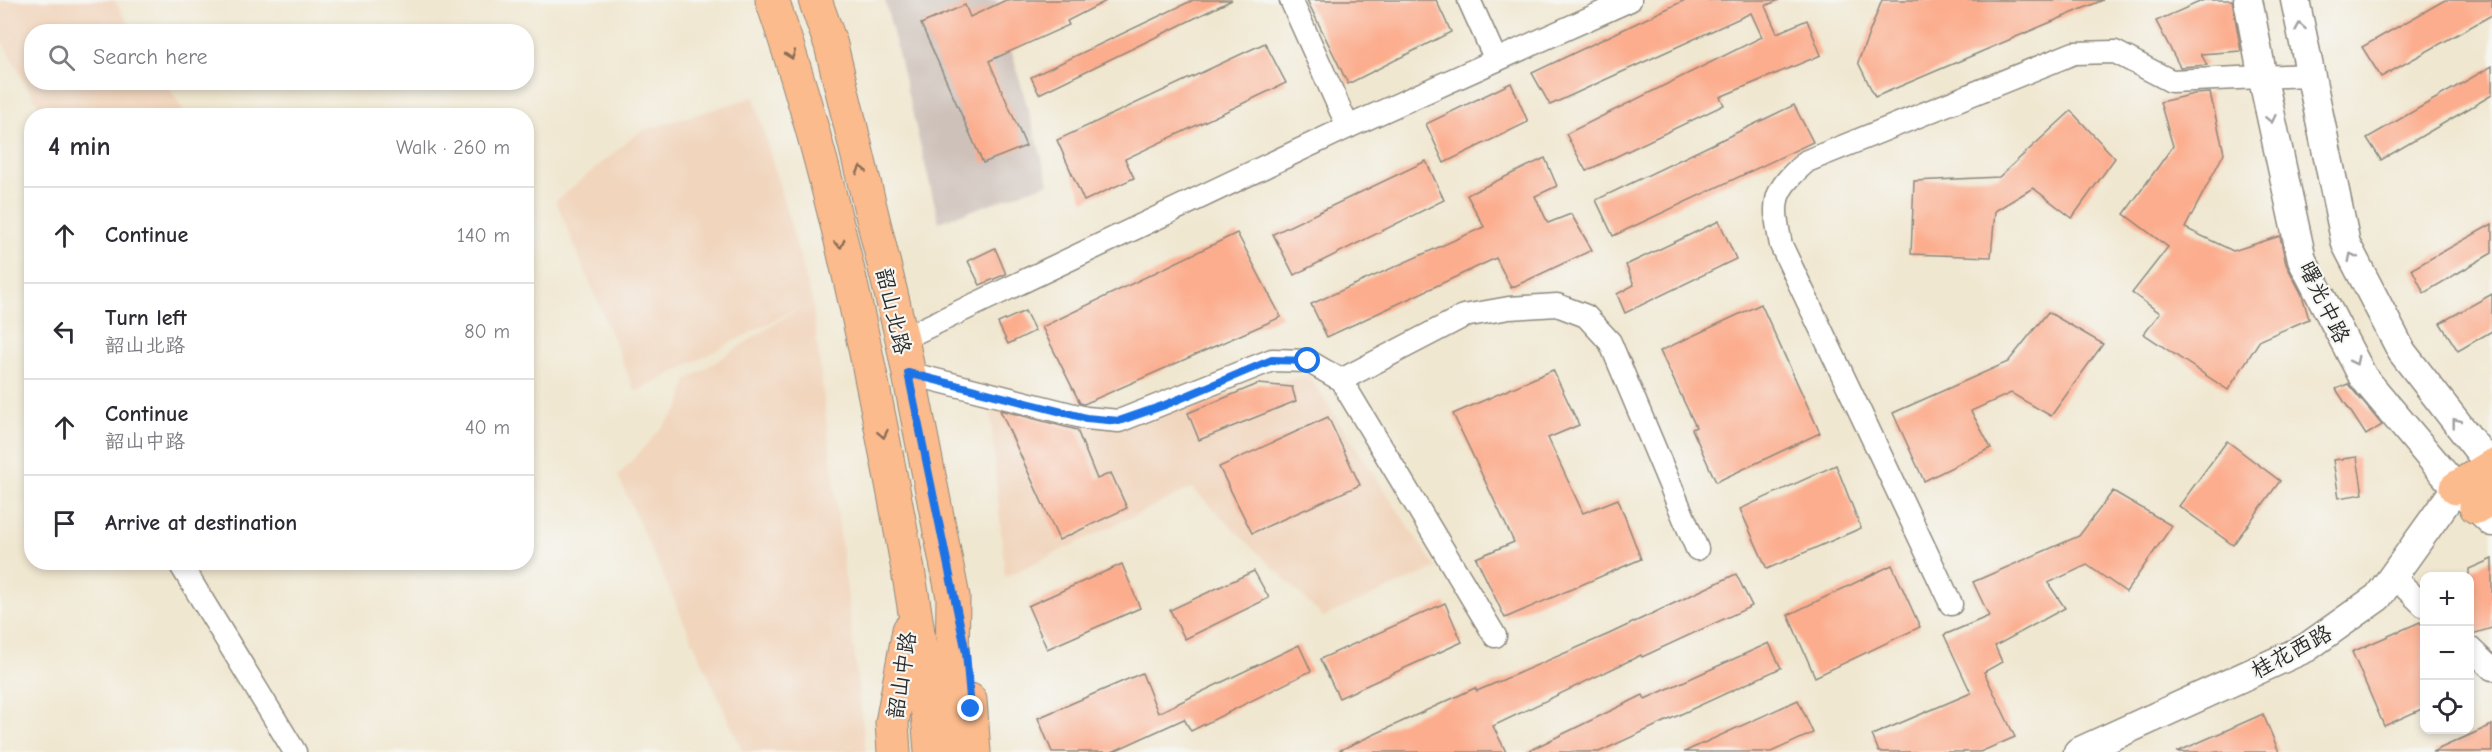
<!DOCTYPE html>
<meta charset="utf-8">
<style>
body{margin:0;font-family:"Comic Neue","LXGW WenKai TC",sans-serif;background:#f2f2f3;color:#2b2b33}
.controls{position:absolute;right:18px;bottom:18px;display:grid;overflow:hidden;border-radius:12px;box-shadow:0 3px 9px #0003}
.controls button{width:54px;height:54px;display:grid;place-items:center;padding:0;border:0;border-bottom:2px solid #e1e1e2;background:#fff;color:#2b2b33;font:30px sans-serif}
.stop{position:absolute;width:18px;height:18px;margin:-14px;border:4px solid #1a73e8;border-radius:50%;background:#fff}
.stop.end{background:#1a73e8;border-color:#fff;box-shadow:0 2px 6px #0008}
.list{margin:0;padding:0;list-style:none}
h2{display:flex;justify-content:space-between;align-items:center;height:78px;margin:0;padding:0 24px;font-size:26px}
h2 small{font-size:20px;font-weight:400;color:#7c7c81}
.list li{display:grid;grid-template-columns:39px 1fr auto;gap:18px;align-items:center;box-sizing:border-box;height:96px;padding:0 24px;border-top:2px solid #e1e1e2}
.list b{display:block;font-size:22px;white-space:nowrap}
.list p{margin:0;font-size:20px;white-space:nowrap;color:#7c7c81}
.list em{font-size:20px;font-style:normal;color:#7c7c81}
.icon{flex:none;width:33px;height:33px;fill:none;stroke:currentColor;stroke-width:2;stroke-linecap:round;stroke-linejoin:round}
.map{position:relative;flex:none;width:2492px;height:752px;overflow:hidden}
.search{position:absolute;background:#fff;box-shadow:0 3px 9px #0003;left:24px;top:24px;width:510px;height:66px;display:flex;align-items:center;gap:15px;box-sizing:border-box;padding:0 21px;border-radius:24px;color:#7c7c81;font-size:22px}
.panel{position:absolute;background:#fff;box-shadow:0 3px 9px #0003;left:24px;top:108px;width:510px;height:462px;border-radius:24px}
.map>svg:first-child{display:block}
</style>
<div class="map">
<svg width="2492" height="752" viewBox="0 0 2492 752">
<rect width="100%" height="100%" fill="#f6f6f2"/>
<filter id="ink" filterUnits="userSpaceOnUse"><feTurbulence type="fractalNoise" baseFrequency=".0167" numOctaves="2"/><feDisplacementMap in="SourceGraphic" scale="12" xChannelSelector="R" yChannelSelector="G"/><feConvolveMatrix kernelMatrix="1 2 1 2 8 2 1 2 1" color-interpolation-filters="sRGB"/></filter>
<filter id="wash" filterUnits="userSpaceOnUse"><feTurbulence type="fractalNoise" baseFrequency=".008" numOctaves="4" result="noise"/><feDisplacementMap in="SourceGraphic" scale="24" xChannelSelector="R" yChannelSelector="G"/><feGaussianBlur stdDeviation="1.35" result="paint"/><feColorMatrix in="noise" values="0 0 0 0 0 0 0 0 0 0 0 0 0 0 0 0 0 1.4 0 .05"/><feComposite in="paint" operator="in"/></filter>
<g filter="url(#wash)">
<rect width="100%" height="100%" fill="#f0e7d0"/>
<g fill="#f1d5bd">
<polygon points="0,0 114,0 134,31 32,32 32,82 166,83 186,115 44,115 0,38"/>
<polygon points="754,97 812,300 866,752 743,752 618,476 679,409 687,380 804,305 635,392 556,201 639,132"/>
<polygon points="1308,375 1436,568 1323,617 1192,488 1005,577 989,394 1119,421"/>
</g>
<polygon fill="#cec1ba" points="885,0 997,0 1049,183 939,222"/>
<g id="blocks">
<g fill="#fcad8e">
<polygon points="1006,0 1108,0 1067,21 1069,25 989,61 1026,146 983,163 921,24 965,5 970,17"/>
<polygon points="1193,0 1232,0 1039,94 1031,77"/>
<polygon points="1307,0 1436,0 1451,32 1348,84"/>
<polygon points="1685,0 1779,0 1765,6 1777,33 1807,20 1821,55 1720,97 1724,105 1586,171 1566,134 1762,37 1751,13 1550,105 1532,73"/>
<polygon points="1882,0 2103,0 1875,97 1858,62"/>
<polygon points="2204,0 2232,0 2241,51 2201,54 2207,65 2180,67 2156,21"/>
<polygon points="2445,0 2492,0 2492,15 2381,77 2362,47"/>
<polygon points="1265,43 1286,83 1125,159 1134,178 1084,201 1057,140"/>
<polygon points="2492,66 2492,95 2381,160 2367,138"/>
<polygon points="1511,83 1528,122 1444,163 1426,124"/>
<polygon points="2210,93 2224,153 2185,228 2233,251 2280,236 2286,264 2302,295 2309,319 2260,340 2228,390 2144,334 2160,313 2132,293 2168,247 2124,214 2173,146 2160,102 2194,94"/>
<polygon points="1794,105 1813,142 1613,236 1596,200"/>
<polygon points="2071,111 2115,158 2072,218 2033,188 1995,211 1991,257 1911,254 1914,181 1999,177"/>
<polygon points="1545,158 1557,186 1535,196 1548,223 1571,214 1592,250 1511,288 1496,258 1327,337 1311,304 1484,227 1467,195"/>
<polygon points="1426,161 1444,200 1294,275 1273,234"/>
<polygon points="1719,221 1736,259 1625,313 1617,294 1634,285 1626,265"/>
<polygon points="2492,224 2492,253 2424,293 2412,269"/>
<polygon points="1237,233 1281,317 1084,404 1080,403 1042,327"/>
<polygon points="995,248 1006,274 980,285 968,261"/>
<polygon points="2492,294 2492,331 2458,351 2440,323"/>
<polygon points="1761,304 1820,433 1716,482 1692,429 1696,427 1660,351"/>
<polygon points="1025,311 1035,331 1008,344 998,323"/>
<polygon points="2048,312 2103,344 2051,416 2011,393 1971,411 1991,448 1924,481 1893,413 2008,362"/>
<polygon points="1553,370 1579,425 1548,438 1583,513 1618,499 1641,559 1505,618 1476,558 1514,542 1453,414"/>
<polygon points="1258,384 1292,387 1296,401 1199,440 1188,413"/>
<polygon points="2348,384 2382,425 2366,435 2336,389"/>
<polygon points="1000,410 1077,430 1097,479 1111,473 1127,508 1059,540"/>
<polygon points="1328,417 1360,485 1252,533 1219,467"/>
<polygon points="2227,441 2280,481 2233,545 2179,506"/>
<polygon points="2357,457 2363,494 2339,498 2333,460"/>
<polygon points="1836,465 1861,528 1767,569 1740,509"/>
<polygon points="2113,491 2172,526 2126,592 2087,565 2048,583 2065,608 1995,646 2002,662 1984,672 2015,737 1980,752 1879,752 1872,735 1971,693 1944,635 1989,616 1973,582 2079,536"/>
<polygon points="2492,559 2492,628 2469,635 2469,569"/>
<polygon points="1122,564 1140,608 1047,649 1028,606"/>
<polygon points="1892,565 1920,627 1815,677 1788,615"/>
<polygon points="1254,571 1269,598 1185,639 1170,610"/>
<polygon points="1736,574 1752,606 1642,657 1641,655 1493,726 1506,752 1336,752 1475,688 1477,691 1609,634"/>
<polygon points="1445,603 1462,642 1339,698 1320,659"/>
<polygon points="2420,622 2424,634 2424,708 2384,726 2352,652"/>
<polygon points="1769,643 1781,668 1599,752 1526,752 1643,695 1645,699"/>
<polygon points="1299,645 1311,671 1191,731 1184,719 1112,752 1052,752 1038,718 1142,673 1158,713"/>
<polygon points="1798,700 1813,733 1771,752 1684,752"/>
<polygon points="2263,714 2279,752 2177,752"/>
<polygon points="2492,725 2492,752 2432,752"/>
</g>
</g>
</g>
<g filter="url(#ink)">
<use href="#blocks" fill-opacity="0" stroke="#8e897e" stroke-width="1.5"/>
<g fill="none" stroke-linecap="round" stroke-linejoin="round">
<defs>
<g id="minor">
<polyline points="1291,0 1348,127"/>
<polyline points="1469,0 1496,60"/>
<polyline points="902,339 1348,127 1630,0"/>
<polyline points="908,373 1086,418 1119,421 1272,360 1308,361 1341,380 1495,636"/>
<polyline points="1341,380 1464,316 1509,308 1557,305 1586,316 1610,342 1697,549"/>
<polyline points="179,562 295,752"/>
<polyline points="2393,576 2424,606"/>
<path d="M 1951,604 L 1781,245 C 1772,200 1772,192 1807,161 L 2074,53 L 2115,52 L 2171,81 L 2308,75"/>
<polyline points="2470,648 2492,669"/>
</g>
<g id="tertiary">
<polyline points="2248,0 2264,84 2302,260 2363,377 2456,488 2492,522"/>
<polyline points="2295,0 2346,244 2402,352 2492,468"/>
<polyline points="2078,752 2306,648 2378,597 2456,488"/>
</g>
<g id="primary">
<path d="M 772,0 C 822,145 856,297 885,448 C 905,549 924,649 931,752"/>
<polyline points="815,0 831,45 902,339 953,597 951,738"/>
<polyline points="2456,488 2492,466"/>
<polyline points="2476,507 2492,497"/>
<polyline points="970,700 974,752"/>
<polyline points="894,752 892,723 909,630"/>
</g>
</defs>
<use href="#minor" stroke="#8e897e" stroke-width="25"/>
<use href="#tertiary" stroke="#8e897e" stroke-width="31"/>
<use href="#primary" stroke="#8e897e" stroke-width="35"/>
<use href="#minor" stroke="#fff" stroke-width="22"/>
<use href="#tertiary" stroke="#fff" stroke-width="28"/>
<use href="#primary" stroke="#fbbb8c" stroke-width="33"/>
</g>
<defs><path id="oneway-chevron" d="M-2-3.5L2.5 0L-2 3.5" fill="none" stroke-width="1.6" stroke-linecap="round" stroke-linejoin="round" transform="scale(1.5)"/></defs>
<g stroke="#a0a0a0">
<use href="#oneway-chevron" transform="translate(2300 27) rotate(-100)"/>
<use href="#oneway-chevron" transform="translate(2271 119) rotate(78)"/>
<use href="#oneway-chevron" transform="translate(2352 257) rotate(-117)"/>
<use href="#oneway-chevron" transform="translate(2355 361) rotate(63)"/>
<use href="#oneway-chevron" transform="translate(2456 422) rotate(-128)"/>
</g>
<g stroke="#896c57">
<use href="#oneway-chevron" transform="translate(791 55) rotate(71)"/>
<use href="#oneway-chevron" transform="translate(861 170) rotate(-104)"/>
<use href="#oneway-chevron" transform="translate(840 244) rotate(76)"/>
<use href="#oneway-chevron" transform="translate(883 434) rotate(79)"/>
</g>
</g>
<g fill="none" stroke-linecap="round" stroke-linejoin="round" filter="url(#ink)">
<polyline stroke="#1a73e8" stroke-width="8" points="971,709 966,653 908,373 1086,418 1119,421 1165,405 1272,360 1308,361"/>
</g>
<g text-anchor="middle" stroke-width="4.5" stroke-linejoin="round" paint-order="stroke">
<g font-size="22" fill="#2b2b2b" stroke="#f6f6f2">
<text transform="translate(2325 302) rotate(64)" y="8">曙光中路</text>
<text transform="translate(894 311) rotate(77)" y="8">韶山北路</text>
<text transform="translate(2291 651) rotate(-28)" y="8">桂花西路</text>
<text transform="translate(901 675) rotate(-81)" y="8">韶山中路</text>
</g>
</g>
</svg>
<div class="controls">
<button>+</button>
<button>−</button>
<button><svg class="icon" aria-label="locate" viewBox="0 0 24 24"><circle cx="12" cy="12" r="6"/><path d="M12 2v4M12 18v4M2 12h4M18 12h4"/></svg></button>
</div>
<div class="stop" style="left:1308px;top:361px"></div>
<div class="stop end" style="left:971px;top:709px"></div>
<div class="search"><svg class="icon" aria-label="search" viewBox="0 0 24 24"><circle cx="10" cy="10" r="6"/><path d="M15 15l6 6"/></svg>Search here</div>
<section class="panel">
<h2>4 min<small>Walk · 260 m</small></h2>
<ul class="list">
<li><svg class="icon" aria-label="ahead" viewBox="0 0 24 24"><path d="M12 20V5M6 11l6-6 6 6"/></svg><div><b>Continue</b></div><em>140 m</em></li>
<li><svg class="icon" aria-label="left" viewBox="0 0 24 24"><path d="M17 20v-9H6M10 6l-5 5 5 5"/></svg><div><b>Turn left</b><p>韶山北路</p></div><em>80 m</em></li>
<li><svg class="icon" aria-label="ahead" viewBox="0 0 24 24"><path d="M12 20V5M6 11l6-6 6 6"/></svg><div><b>Continue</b><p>韶山中路</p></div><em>40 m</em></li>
<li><svg class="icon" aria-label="arrive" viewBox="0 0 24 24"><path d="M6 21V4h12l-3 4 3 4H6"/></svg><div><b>Arrive at destination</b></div></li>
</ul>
</section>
</div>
